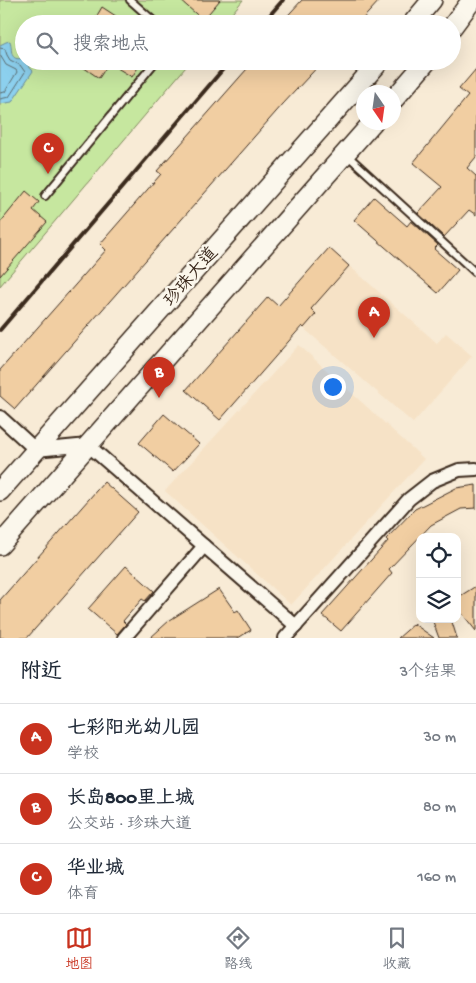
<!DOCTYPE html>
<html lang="zh">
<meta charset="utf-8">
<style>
body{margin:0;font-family:"Gochi Hand","LXGW WenKai TC",sans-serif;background:#f6f6f7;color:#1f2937}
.controls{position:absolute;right:15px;bottom:15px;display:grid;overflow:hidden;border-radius:10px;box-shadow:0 5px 20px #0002}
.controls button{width:45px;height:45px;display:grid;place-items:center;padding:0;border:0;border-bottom:1px solid #e0e1e3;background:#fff;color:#1f2937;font:25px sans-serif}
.compass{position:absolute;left:356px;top:85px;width:45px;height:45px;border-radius:50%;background:#fff;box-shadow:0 5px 20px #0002;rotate:167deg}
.you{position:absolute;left:332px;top:386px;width:18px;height:18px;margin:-12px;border:4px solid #fff;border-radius:50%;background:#1a73e8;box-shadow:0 0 0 8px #1a73e833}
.badge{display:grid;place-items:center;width:32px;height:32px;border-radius:50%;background:#c8321e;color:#fff;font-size:16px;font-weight:700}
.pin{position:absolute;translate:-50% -41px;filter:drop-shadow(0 1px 2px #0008)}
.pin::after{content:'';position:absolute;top:26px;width:18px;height:15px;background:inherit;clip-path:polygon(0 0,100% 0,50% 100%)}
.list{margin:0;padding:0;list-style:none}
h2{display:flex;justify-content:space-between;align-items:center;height:65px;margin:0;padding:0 20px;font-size:21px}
h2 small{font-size:16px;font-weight:400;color:#747a83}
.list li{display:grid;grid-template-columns:32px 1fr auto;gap:15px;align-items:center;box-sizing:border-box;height:70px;padding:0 20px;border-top:1px solid #e0e1e3}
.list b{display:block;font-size:19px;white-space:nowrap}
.list p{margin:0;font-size:16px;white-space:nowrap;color:#747a83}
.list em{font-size:16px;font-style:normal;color:#747a83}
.icon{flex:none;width:28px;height:28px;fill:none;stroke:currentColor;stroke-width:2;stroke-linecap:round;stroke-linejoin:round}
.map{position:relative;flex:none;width:476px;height:638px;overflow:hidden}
.search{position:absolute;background:#fff;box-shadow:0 5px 20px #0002;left:15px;right:15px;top:15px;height:55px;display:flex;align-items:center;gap:12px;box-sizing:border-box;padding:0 18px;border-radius:28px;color:#747a83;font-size:19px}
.sheet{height:275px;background:#fff}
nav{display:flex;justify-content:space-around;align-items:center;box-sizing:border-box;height:70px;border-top:1px solid #e0e1e3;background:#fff;font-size:14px;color:#747a83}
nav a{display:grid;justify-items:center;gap:2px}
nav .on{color:#c8321e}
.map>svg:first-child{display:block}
</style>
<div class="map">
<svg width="476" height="638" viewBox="0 0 476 638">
<rect width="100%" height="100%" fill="#f8ebd6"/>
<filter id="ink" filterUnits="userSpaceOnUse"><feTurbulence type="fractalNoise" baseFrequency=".02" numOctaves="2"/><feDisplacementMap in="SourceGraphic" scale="10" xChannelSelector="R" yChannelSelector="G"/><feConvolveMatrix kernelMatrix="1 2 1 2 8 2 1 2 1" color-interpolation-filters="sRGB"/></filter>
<g filter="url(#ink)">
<g fill="#f6e2c6">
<polygon points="329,248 437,343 446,333 472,356 413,423 278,306"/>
<polygon points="299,345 424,459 291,605 165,491"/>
</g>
<polygon fill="#c6e79f" stroke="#80885e" points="0,0 243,0 223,24 24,24 24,61 191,61 0,286"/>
<path fill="#8cd0ee" stroke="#6c8e9b" d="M 10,41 C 13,49 8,62 24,58 L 24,61 L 33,71 L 12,102 L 0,104 L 0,45 L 6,42 Z"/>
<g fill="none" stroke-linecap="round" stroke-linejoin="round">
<g stroke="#5b6c71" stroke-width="1">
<polyline points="0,48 5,49 7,55 10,60 20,65 25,72 9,97 0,99"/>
<polyline points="0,55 6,65 16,70 17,72 6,90 5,92 0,93"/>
</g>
</g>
<g fill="#f1cea2" stroke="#3b2a1e">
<polygon points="180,0 220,0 203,20"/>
<polygon points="302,0 380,0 358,24 280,24"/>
<polygon points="102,7 128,24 92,24"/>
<polygon points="74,61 142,61 132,77 109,63 99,78"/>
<polygon points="254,61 323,61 283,104 15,409 0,396 0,370 106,250 100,244 161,174 157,171"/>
<polygon points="476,69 476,157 467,168 476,176 476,215 469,210 444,237 418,213 442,187 413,163 468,96 459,89"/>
<polygon points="26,191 39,202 33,210 47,222 0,276 0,223"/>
<polygon points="374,197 407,226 411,221 438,245 434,249 458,270 438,293 354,220"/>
<polygon points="329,248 349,266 311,309 316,314 304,328 302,326 220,420 186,390 268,297 278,306"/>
<polygon points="164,414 199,444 173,472 139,443"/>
<polygon points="104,482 138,512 27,638 0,638 0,600"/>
<polygon points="476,485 476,508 461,509 431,525 389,569 392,573 341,631 322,615 388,541 386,539 415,509 456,488"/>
<polygon points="126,566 154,591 145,601 142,599 123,621 126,624 117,634 88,609"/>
<polygon points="476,586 476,631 457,607 457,598"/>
<polygon points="219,589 235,612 238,610 251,630 238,638 150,638 170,620"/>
<polygon points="432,619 451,619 457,638 439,638"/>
<polygon points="414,624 434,638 398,638"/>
</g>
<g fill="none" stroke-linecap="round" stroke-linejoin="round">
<defs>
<g id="lane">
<polyline points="130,0 157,24"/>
<polyline points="346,154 476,273"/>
<polyline points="45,196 156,61"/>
</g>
<g id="street">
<polyline points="0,417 36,450 88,445 296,626"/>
<polyline points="124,638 204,546"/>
<polyline points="285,638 409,499 432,481 459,470 476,469"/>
</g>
<g id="primary">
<polyline points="412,24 432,0"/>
<polyline points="452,27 472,0"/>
<polyline points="394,99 427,61"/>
<polyline points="0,491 380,61"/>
<polyline points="0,545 373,122"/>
</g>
</defs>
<use href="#lane" stroke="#3b2a1e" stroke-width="10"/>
<use href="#street" stroke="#3b2a1e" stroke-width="16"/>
<use href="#primary" stroke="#3b2a1e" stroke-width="22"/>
<use href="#lane" stroke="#fbf7ec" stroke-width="6"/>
<use href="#street" stroke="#fbf7ec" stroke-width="12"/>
<use href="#primary" stroke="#fbf7ec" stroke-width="19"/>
<g stroke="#3b2a1e" stroke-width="4">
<polyline points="262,24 283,0"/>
<polyline points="0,330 230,61"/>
</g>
</g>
</g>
<g text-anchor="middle" stroke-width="5" stroke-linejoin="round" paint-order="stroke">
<g font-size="18" fill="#3b2a1e" stroke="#fbf7ec">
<text transform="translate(190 276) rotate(-49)" y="6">珍珠大道</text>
</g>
</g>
</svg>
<div class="controls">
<button><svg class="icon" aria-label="locate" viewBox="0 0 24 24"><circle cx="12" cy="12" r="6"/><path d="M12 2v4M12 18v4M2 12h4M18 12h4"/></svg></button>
<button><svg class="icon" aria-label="layers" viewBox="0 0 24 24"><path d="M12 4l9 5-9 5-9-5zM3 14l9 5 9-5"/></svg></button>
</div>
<svg class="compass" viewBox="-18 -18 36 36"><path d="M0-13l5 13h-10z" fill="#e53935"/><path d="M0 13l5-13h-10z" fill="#747a83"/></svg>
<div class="you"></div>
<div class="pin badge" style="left:374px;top:338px">A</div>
<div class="pin badge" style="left:159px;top:398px">B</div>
<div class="pin badge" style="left:48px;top:174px">C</div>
<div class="search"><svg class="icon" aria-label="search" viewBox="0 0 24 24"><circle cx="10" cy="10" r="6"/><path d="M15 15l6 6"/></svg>搜索地点</div>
</div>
<section class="sheet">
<h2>附近<small>3个结果</small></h2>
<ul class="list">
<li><span class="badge">A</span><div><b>七彩阳光幼儿园</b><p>学校</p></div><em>30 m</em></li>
<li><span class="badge">B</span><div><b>长岛800里上城</b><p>公交站 · 珍珠大道</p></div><em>80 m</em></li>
<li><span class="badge">C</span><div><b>华业城</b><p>体育</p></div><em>160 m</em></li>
</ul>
</section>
<nav>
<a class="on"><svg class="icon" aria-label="map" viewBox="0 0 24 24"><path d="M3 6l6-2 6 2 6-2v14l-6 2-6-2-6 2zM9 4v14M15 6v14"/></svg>地图</a>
<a><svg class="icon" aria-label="directions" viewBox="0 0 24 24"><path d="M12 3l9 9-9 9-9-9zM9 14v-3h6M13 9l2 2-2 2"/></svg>路线</a>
<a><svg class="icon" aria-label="saved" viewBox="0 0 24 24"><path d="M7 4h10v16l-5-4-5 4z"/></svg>收藏</a>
</nav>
